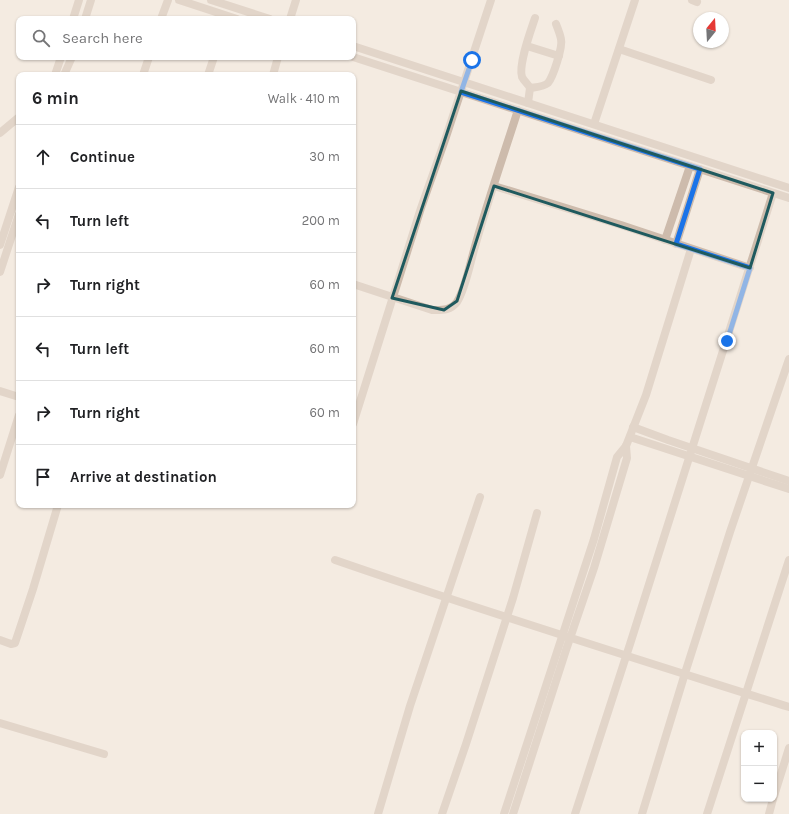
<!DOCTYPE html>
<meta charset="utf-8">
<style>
body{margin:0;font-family:Karla,sans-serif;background:#f6f6f6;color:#202124}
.controls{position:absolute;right:12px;bottom:12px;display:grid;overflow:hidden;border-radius:8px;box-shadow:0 1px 3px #0004}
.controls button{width:36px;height:36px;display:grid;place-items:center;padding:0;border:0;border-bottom:1px solid #e0e0e0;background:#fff;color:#202124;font:20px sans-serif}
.compass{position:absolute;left:693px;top:12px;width:36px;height:36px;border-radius:50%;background:#fff;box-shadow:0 1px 3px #0004;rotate:18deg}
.stop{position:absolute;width:12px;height:12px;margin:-9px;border:3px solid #1a73e8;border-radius:50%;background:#fff}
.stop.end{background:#1a73e8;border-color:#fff;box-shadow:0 1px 4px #0008}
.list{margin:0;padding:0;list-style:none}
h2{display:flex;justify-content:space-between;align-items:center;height:52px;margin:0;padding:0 16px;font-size:17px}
h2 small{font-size:13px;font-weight:400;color:#757577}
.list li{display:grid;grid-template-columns:26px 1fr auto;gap:12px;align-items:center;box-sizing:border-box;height:64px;padding:0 16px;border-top:1px solid #e0e0e0}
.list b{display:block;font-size:15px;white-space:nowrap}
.list em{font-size:13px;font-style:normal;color:#757577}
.icon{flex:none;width:22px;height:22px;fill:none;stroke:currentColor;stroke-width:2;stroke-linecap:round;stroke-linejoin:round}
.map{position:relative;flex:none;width:789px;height:814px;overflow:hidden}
.search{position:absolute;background:#fff;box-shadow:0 1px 3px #0004;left:16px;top:16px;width:340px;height:44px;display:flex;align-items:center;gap:10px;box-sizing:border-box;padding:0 14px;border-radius:8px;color:#757577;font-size:15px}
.panel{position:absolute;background:#fff;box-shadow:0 1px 3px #0004;left:16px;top:72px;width:340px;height:436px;border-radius:8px}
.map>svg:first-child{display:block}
</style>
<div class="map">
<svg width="789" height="814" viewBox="0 0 789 814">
<rect width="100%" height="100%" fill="#f4ebe1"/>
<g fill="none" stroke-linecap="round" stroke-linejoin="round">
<g stroke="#cdbbac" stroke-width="8">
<polyline points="179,0 237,19"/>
<polyline points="211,0 270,19"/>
<polyline points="692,0 697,2"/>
<polyline points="73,19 79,0"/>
<polyline points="85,19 91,0"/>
<polyline points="161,19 168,0"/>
<polyline points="290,19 296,0"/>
<polyline points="353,46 789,188"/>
<polyline points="527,46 559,56"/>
<polyline points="619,49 711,80"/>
<polyline points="353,57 789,198"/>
<polyline points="55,75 61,57"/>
<polyline points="64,75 72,57"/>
<polyline points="143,75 149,57"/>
<polyline points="208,75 214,57"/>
<polyline points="273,75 278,57"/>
<path d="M 530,88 C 536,87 543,87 548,83 C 553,77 563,47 561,39 C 560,34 558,29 556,24"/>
<path d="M 528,103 L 530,88 C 528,84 524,81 522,77 C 518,65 531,30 535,18"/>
<polyline points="594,124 635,0"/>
<polyline points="0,133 19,117"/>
<polyline points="494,186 621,225 750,268"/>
<polyline points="665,240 690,166"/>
<polyline points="676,244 700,169"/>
<polyline points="0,245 19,187"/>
<polyline points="0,272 19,214"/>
<path d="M 353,284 L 432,310 C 442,310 450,311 457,302 C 465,290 470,264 474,250 C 487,203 503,157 518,110"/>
<polyline points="0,391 19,397"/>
<polyline points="353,424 421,208 445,140 491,0"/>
<polyline points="633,427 668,440 789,481"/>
<polyline points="630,437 789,489"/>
<polyline points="0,475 19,415"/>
<path d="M 335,560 C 485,612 637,659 789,707"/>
<polyline points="0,640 11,644 15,643 33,589 58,505"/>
<polyline points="0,723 104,754"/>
<polyline points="774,796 789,748"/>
<polyline points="378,814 410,706 480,497"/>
<polyline points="442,814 466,744 513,598 537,513"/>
<polyline points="504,814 594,539 617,457 626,446 646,395 691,249"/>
<polyline points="513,814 566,650 594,568 627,458 626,446"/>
<polyline points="575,814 631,641 773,193"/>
<polyline points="642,814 686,670 730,532 789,359"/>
<polyline points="707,814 789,560"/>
<polyline points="769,814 773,799"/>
</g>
</g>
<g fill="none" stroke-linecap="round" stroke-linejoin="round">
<polyline stroke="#1a73e8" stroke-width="5" points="472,60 461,92 700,169 676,244 750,268 727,341"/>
</g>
<path d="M0 0H789V814H0ZM 461,91 L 773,193 L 750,268 L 494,186 L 457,301 L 444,310 L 392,298 Z" fill="#f4ebe1" fill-opacity=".55" fill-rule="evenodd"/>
<path fill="none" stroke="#1f5a5e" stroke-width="3" stroke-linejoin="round" d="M 461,91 L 773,193 L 750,268 L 494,186 L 457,301 L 444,310 L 392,298 Z"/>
</svg>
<div class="controls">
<button>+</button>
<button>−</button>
</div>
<svg class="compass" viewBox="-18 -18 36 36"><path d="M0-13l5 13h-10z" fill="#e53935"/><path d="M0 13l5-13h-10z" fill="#757577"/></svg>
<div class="stop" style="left:472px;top:60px"></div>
<div class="stop end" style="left:727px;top:341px"></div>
<div class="search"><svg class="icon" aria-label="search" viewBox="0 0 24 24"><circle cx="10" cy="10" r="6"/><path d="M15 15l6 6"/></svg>Search here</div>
<section class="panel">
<h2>6 min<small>Walk · 410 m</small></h2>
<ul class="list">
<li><svg class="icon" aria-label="ahead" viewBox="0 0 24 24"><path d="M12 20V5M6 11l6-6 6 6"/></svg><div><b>Continue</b></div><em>30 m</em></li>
<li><svg class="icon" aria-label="left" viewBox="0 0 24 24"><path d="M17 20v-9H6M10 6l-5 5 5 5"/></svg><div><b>Turn left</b></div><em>200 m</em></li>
<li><svg class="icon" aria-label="right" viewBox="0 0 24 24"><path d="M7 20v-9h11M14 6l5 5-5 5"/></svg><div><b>Turn right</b></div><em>60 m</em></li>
<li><svg class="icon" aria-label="left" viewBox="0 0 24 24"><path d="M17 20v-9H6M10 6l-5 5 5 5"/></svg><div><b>Turn left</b></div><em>60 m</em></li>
<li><svg class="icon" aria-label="right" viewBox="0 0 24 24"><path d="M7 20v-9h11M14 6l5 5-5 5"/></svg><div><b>Turn right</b></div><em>60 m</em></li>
<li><svg class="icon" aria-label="arrive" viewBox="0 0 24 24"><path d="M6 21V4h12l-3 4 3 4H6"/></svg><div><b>Arrive at destination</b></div></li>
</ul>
</section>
</div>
